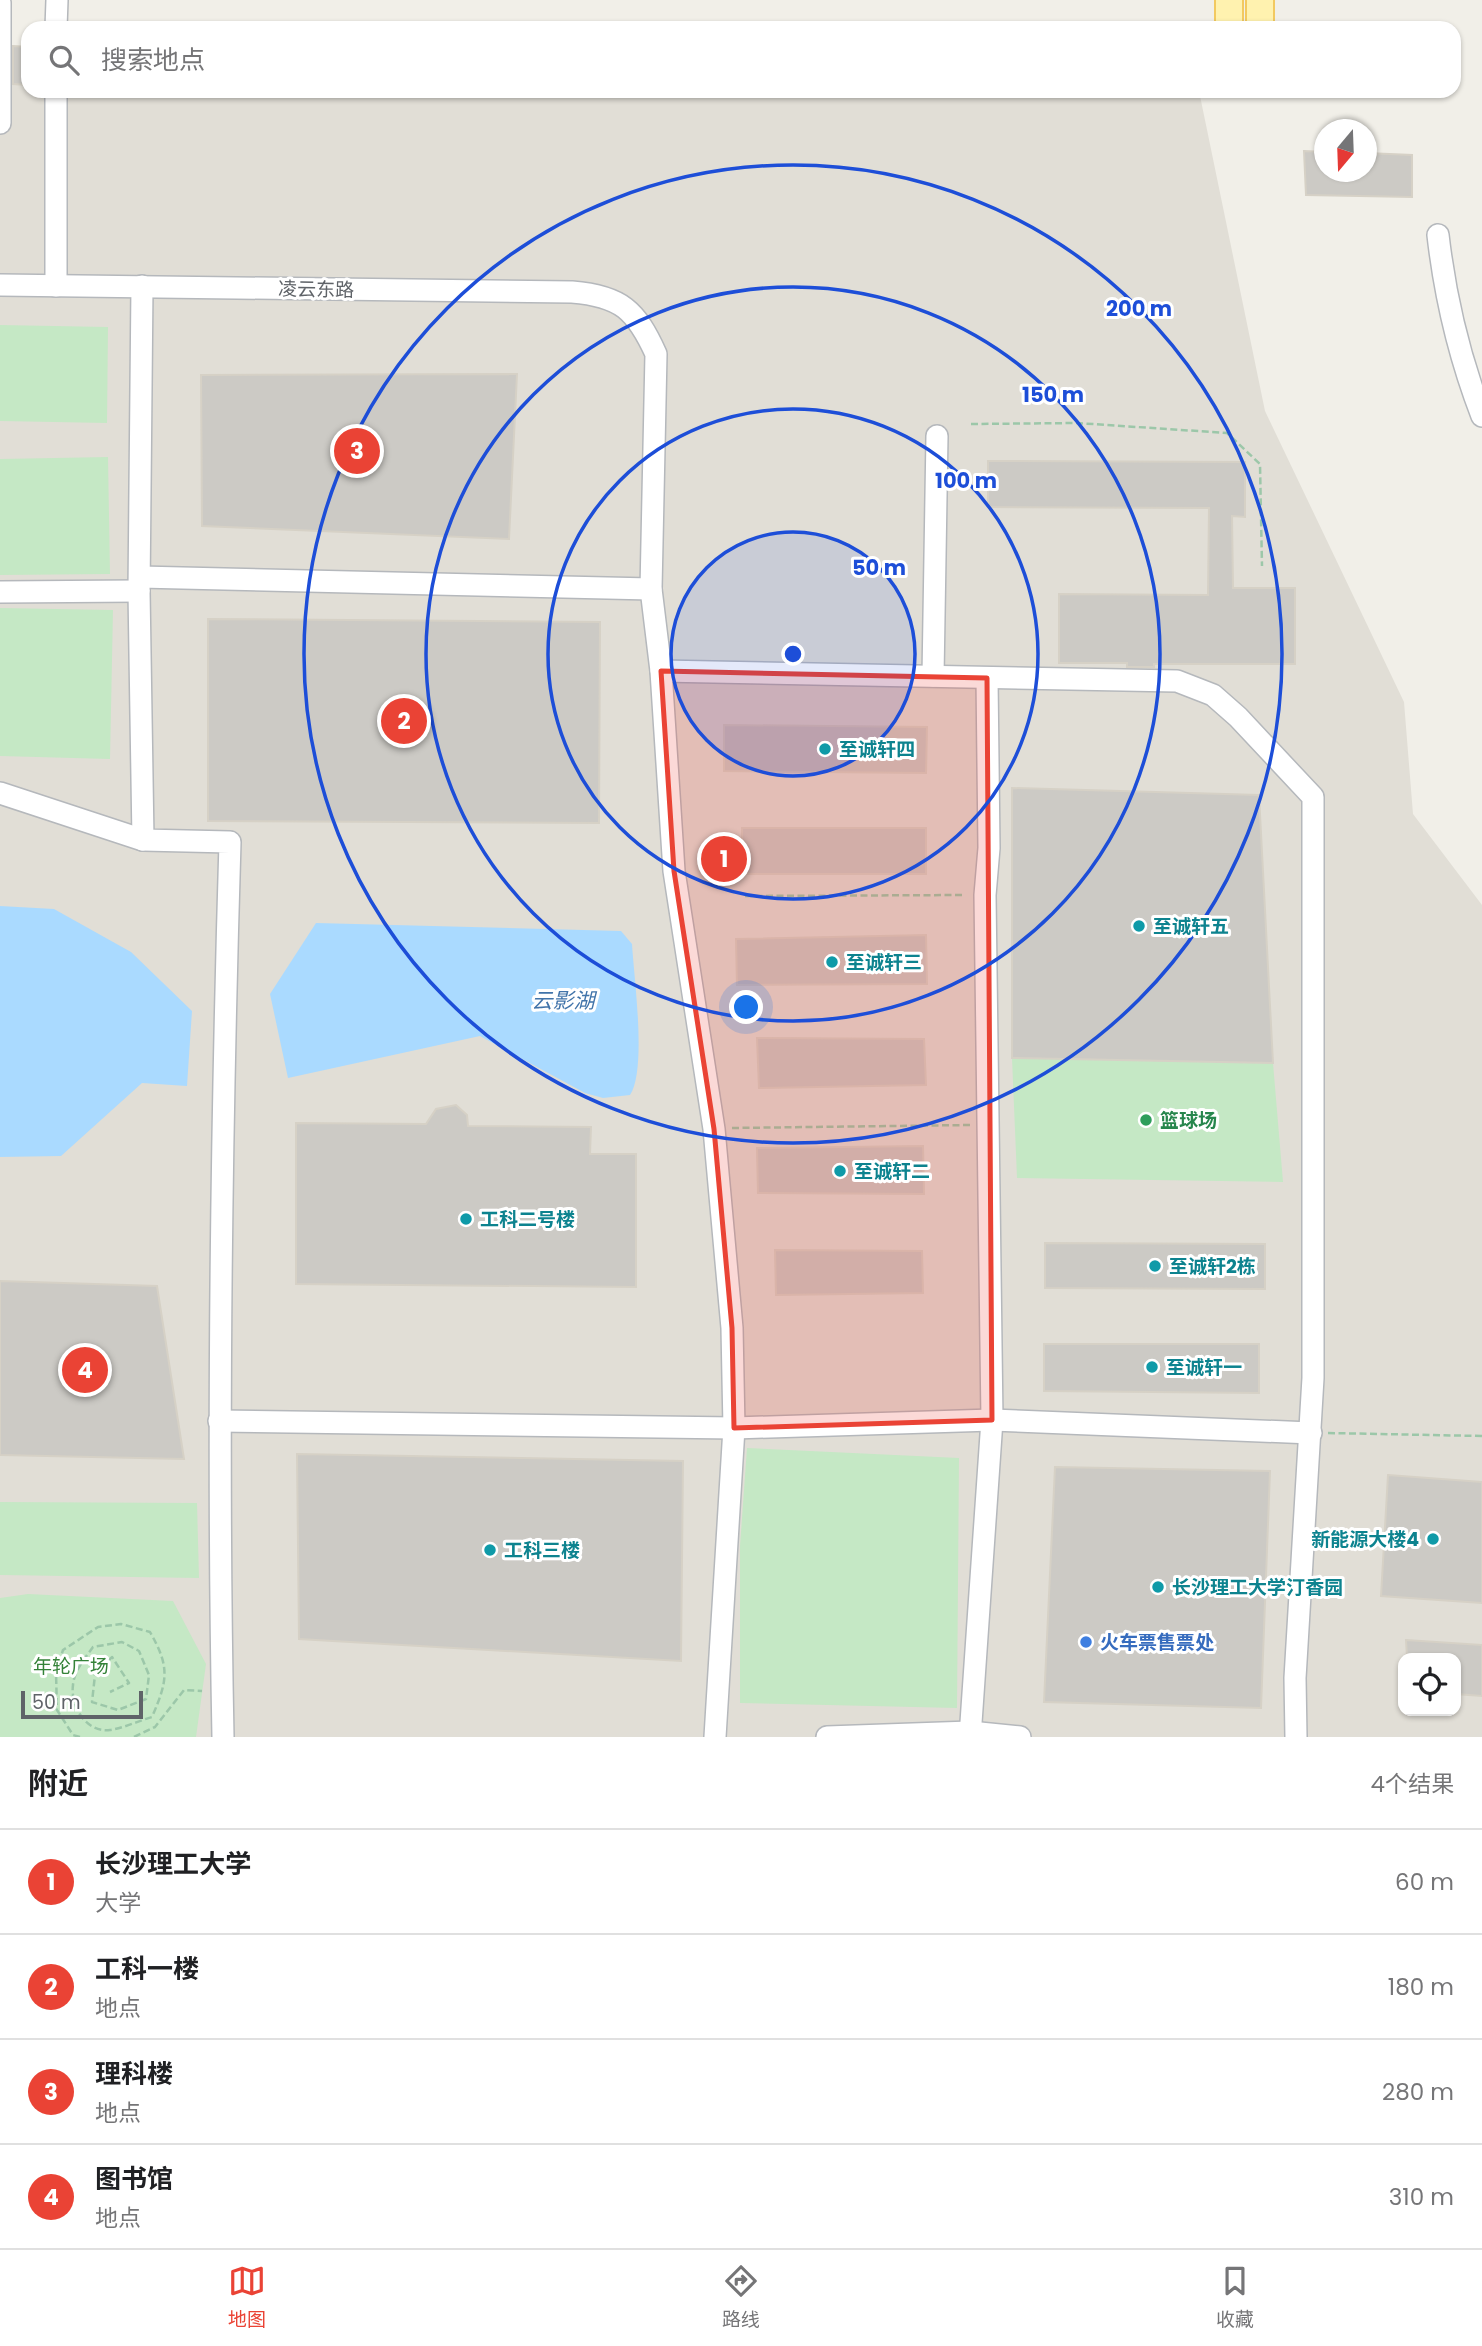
<!DOCTYPE html>
<html lang="zh">
<meta charset="utf-8">
<style>
body{margin:0;font-family:Poppins,"Noto Sans SC",sans-serif;background:#f2f2f2;color:#202124}
.controls{position:absolute;right:21px;bottom:21px;display:grid;overflow:hidden;border-radius:14px;box-shadow:0 2px 5px #0004}
.controls button{width:63px;height:63px;display:grid;place-items:center;padding:0;border:0;border-bottom:2px solid #e0e0e0;background:#fff;color:#202124;font:35px sans-serif}
.compass{position:absolute;left:1314px;top:119px;width:63px;height:63px;border-radius:50%;background:#fff;box-shadow:0 2px 5px #0004;rotate:199deg}
.scale{position:absolute;left:21px;bottom:18px;width:122px;box-sizing:border-box;padding-left:7px;border:4px solid #5f6368;border-top:0;font-size:19px;line-height:24px;white-space:nowrap;color:#5f6368;-webkit-text-stroke:5px #fff;paint-order:stroke}
.you{position:absolute;left:747px;top:1008px;width:24px;height:24px;margin:-18px;border:5px solid #fff;border-radius:50%;background:#1a73e8;box-shadow:0 0 0 10px #1a73e833}
.badge{display:grid;place-items:center;width:46px;height:46px;border-radius:50%;background:#ea4335;color:#fff;font-size:23px;font-weight:700}
.pin{position:absolute;translate:-50% -50%;border:4px solid #fff;box-shadow:0 2px 7px #0006}
.list{margin:0;padding:0;list-style:none}
h2{display:flex;justify-content:space-between;align-items:center;height:91px;margin:0;padding:0 28px;font-size:30px}
h2 small{font-size:23px;font-weight:400;color:#757577}
.list li{display:grid;grid-template-columns:46px 1fr auto;gap:21px;align-items:center;box-sizing:border-box;height:105px;padding:0 28px;border-top:2px solid #e0e0e0}
.list b{display:block;font-size:26px;white-space:nowrap}
.list p{margin:0;font-size:23px;white-space:nowrap;color:#757577}
.list em{font-size:23px;font-style:normal;color:#757577}
.icon{flex:none;width:38px;height:38px;fill:none;stroke:currentColor;stroke-width:2;stroke-linecap:round;stroke-linejoin:round}
.map{position:relative;flex:none;width:1482px;height:1737px;overflow:hidden}
.search{position:absolute;background:#fff;box-shadow:0 2px 5px #0004;left:21px;right:21px;top:21px;height:77px;display:flex;align-items:center;gap:18px;box-sizing:border-box;padding:0 24px;border-radius:21px;color:#757577;font-size:26px}
.sheet{height:511px;background:#fff}
nav{display:flex;justify-content:space-around;align-items:center;box-sizing:border-box;height:98px;border-top:2px solid #e0e0e0;background:#fff;font-size:19px;color:#757577}
nav a{display:grid;justify-items:center;gap:4px}
nav .on{color:#ea4335}
.map>svg:first-child{display:block}
</style>
<div class="map">
<svg width="1482" height="1737" viewBox="0 0 1482 1737">
<rect width="100%" height="100%" fill="#f1efe8"/>
<path fill="#e1ded6" fill-rule="evenodd" d="M 0,61 L 28,63 L 28,91 L 1199,91 L 1265,411 L 1404,702 L 1413,814 L 1482,905 L 1482,1737 L 0,1737 ZM 1403,1658 L 1456,1658 L 1456,1711 L 1403,1711 Z"/>
<g fill="#c5e8c5">
<polygon points="0,325 108,327 107,423 0,421"/>
<polygon points="108,457 110,574 0,575 0,459"/>
<polygon points="0,608 113,610 110,759 0,756"/>
<polygon points="1012,1058 1273,1063 1283,1182 1017,1178"/>
<polygon points="747,1448 959,1458 957,1708 740,1703 740,1546"/>
<polygon points="0,1502 197,1503 199,1578 0,1575"/>
<polygon points="28,1594 173,1601 206,1664 196,1737 0,1737 0,1598"/>
</g>
<g fill="#aadaff">
<polygon points="0,906 54,909 131,952 192,1011 187,1086 142,1083 61,1156 0,1157"/>
<path d="M 316,923 L 621,931 L 632,944 C 634,978 647,1069 630,1095 L 603,1098 L 585,1093 L 480,1036 L 288,1078 L 270,994 Z"/>
</g>
<g fill="#cccac5" stroke="#d6d1c6" stroke-width="2">
<polygon points="13,46 28,47 28,85 13,84"/>
<polygon points="1304,151 1325,152 1325,172 1367,172 1367,153 1412,155 1412,197 1306,195"/>
<polygon points="517,374 509,539 202,526 201,375"/>
<polygon points="988,461 1245,462 1245,517 1232,516 1233,588 1295,588 1295,664 1154,664 1154,667 1127,667 1127,663 1059,663 1059,594 1208,595 1209,508 988,507"/>
<polygon points="208,619 600,622 599,823 208,821"/>
<polygon points="724,725 927,727 926,773 724,771"/>
<polygon points="1012,788 1259,795 1273,1063 1012,1058"/>
<rect x="742" y="828" width="184" height="46"/>
<polygon points="926,935 927,984 737,985 736,939"/>
<polygon points="757,1038 924,1039 926,1085 759,1088"/>
<polygon points="456,1105 467,1115 468,1126 591,1127 590,1154 636,1154 636,1287 296,1284 296,1123 426,1124 436,1109"/>
<polygon points="923,1146 924,1194 758,1193 757,1148"/>
<polygon points="1045,1243 1265,1244 1265,1289 1045,1288"/>
<polygon points="775,1250 922,1251 923,1293 776,1295"/>
<polygon points="0,1281 157,1286 184,1459 0,1455"/>
<polygon points="1044,1344 1259,1344 1259,1393 1044,1391"/>
<polygon points="297,1454 683,1461 681,1661 299,1639"/>
<polygon points="1055,1467 1270,1471 1261,1708 1044,1702"/>
<polygon points="1388,1475 1482,1482 1482,1603 1381,1596"/>
<polygon points="1406,1640 1482,1645 1482,1696 1456,1694 1456,1658 1407,1658"/>
</g>
<g fill="none" stroke-linecap="round" stroke-linejoin="round">
<defs>
<g id="minor">
<polyline points="0,3 0,123"/>
<polyline points="56,28 57,0"/>
<path d="M 1438,235 C 1445,296 1460,359 1482,416"/>
<path d="M 0,285 L 572,292 C 621,296 636,310 656,354 L 651,589 L 661,671 L 674,871 L 714,1129 L 732,1328 L 734,1428 L 715,1737"/>
<polyline points="56,286 56,91"/>
<path d="M 142,286 L 139,591 L 143,840 L 230,842 C 221,1141 217,1439 223,1737"/>
<polyline points="140,577 651,589"/>
<polyline points="0,592 139,591"/>
<polyline points="661,671 1177,681 1213,695 1238,717 1313,797 1313,1378 1295,1678 1296,1737"/>
<polyline points="933,676 937,436"/>
<polyline points="0,793 143,840"/>
<polyline points="219,1421 734,1428 992,1420 1311,1433"/>
<polyline points="827,1737 970,1732 1020,1737"/>
<polyline points="970,1737 992,1420 985,895 989,848 987,678"/>
</g>
<g id="major">
<polyline points="1229,0 1229,28"/>
<polyline points="1260,0 1260,28"/>
</g>
</defs>
<use href="#minor" stroke="#b5b8bc" stroke-width="24"/>
<use href="#major" stroke="#f2c960" stroke-width="30"/>
<g stroke="#9cc7a9" stroke-width="2.5" stroke-dasharray="7 3.5" stroke-linecap="butt">
<polyline points="971,424 1077,423 1227,433 1260,464 1262,566"/>
<polyline points="745,896 965,895"/>
<polyline points="732,1128 970,1125"/>
<polyline points="1328,1433 1482,1436"/>
<path d="M 80,1737 L 73,1735 L 57,1710 L 56,1672 L 63,1650 L 98,1627 L 121,1624 L 150,1632 C 170,1667 168,1680 152,1717 C 138,1721 124,1728 110,1730 C 86,1733 70,1706 73,1685 C 74,1671 85,1658 93,1647 L 122,1642 L 139,1651 L 149,1675 L 146,1699 L 118,1710 L 92,1702 L 95,1675 L 112,1657 L 129,1683 L 110,1692"/>
<polyline points="134,1737 155,1727 184,1690 202,1691"/>
</g>
<use href="#minor" stroke="#fff" stroke-width="21"/>
<use href="#major" stroke="#fff2af" stroke-width="26"/>
</g>
<path fill="#ea4335" fill-opacity="0.2" stroke="#ea4335" stroke-width="5" stroke-linejoin="round" d="M 661,671 L 987,678 L 992,1420 L 734,1428 L 732,1328 L 714,1129 L 674,871 Z"/>
<circle cx="793" cy="654" r="122" fill="#1d4ed8" fill-opacity=".12"/>
<g fill="none" stroke="#1d4ed8" stroke-width="3.5">
<circle cx="793" cy="654" r="122"/>
<circle cx="793" cy="654" r="245"/>
<circle cx="793" cy="654" r="367"/>
<circle cx="793" cy="654" r="489"/>
</g>
<g fill="#0f9aa8" stroke="#fff" stroke-width="2.5">
<circle cx="825" cy="749" r="7"/>
<circle cx="1139" cy="926" r="7"/>
<circle cx="832" cy="962" r="7"/>
<circle cx="840" cy="1171" r="7"/>
<circle cx="466" cy="1219" r="7"/>
<circle cx="1155" cy="1266" r="7"/>
<circle cx="1152" cy="1367" r="7"/>
<circle cx="1433" cy="1539" r="7"/>
<circle cx="490" cy="1550" r="7"/>
<circle cx="1158" cy="1587" r="7"/>
</g>
<circle fill="#2e9e5b" stroke="#fff" stroke-width="2.5" cx="1146" cy="1120" r="7"/>
<circle fill="#3f7fe0" stroke="#fff" stroke-width="2.5" cx="1086" cy="1642" r="7"/>
<g text-anchor="middle" stroke-width="6" stroke-linejoin="round" paint-order="stroke">
<g font-size="19" fill="#5f6368" stroke="#fff">
<text transform="translate(316 289) rotate(1)" y="7">凌云东路</text>
</g>
<g font-size="19" font-weight="bold" fill="#0d838f" stroke="#fff" text-anchor="start">
<text x="839" y="756">至诚轩四</text>
<text x="1153" y="933">至诚轩五</text>
<text x="846" y="969">至诚轩三</text>
<text x="854" y="1178">至诚轩二</text>
<text x="480" y="1226">工科二号楼</text>
<text x="1169" y="1273">至诚轩2栋</text>
<text x="1166" y="1374">至诚轩一</text>
<text x="1419" y="1546" text-anchor="end">新能源大楼4</text>
<text x="504" y="1557">工科三楼</text>
<text x="1172" y="1594">长沙理工大学汀香园</text>
</g>
<g font-size="19" font-weight="bold" fill="#27864d" stroke="#fff" text-anchor="start">
<text x="1160" y="1127">篮球场</text>
</g>
<g font-size="19" font-weight="bold" fill="#366cbe" stroke="#fff" text-anchor="start">
<text x="1100" y="1649">火车票售票处</text>
</g>
<g font-size="19" fill="#348238" stroke="#fff">
<text x="71" y="1673">年轮广场</text>
</g>
<g font-size="21" font-style="italic" fill="#4174aa" stroke="#fff">
<text x="563" y="1008">云影湖</text>
</g>
</g>
<circle cx="793" cy="654" r="10" fill="#1d4ed8" stroke="#fff" stroke-width="3.5"/>
<g font-size="21" text-anchor="middle" font-weight="bold" fill="#1d4ed8" stroke="#fff" stroke-width="6" stroke-linejoin="round" paint-order="stroke">
<text x="1139" y="316">200 m</text>
<text x="1053" y="402">150 m</text>
<text x="966" y="488">100 m</text>
<text x="879" y="575">50 m</text>
</g>
</svg>
<div class="controls">
<button><svg class="icon" aria-label="locate" viewBox="0 0 24 24"><circle cx="12" cy="12" r="6"/><path d="M12 2v4M12 18v4M2 12h4M18 12h4"/></svg></button>
</div>
<svg class="compass" viewBox="-18 -18 36 36"><path d="M0-13l5 13h-10z" fill="#e53935"/><path d="M0 13l5-13h-10z" fill="#757577"/></svg>
<div class="scale">50 m</div>
<div class="you"></div>
<div class="pin badge" style="left:724px;top:859px">1</div>
<div class="pin badge" style="left:404px;top:721px">2</div>
<div class="pin badge" style="left:357px;top:451px">3</div>
<div class="pin badge" style="left:85px;top:1370px">4</div>
<div class="search"><svg class="icon" aria-label="search" viewBox="0 0 24 24"><circle cx="10" cy="10" r="6"/><path d="M15 15l6 6"/></svg>搜索地点</div>
</div>
<section class="sheet">
<h2>附近<small>4个结果</small></h2>
<ul class="list">
<li><span class="badge">1</span><div><b>长沙理工大学</b><p>大学</p></div><em>60 m</em></li>
<li><span class="badge">2</span><div><b>工科一楼</b><p>地点</p></div><em>180 m</em></li>
<li><span class="badge">3</span><div><b>理科楼</b><p>地点</p></div><em>280 m</em></li>
<li><span class="badge">4</span><div><b>图书馆</b><p>地点</p></div><em>310 m</em></li>
</ul>
</section>
<nav>
<a class="on"><svg class="icon" aria-label="map" viewBox="0 0 24 24"><path d="M3 6l6-2 6 2 6-2v14l-6 2-6-2-6 2zM9 4v14M15 6v14"/></svg>地图</a>
<a><svg class="icon" aria-label="directions" viewBox="0 0 24 24"><path d="M12 3l9 9-9 9-9-9zM9 14v-3h6M13 9l2 2-2 2"/></svg>路线</a>
<a><svg class="icon" aria-label="saved" viewBox="0 0 24 24"><path d="M7 4h10v16l-5-4-5 4z"/></svg>收藏</a>
</nav>
